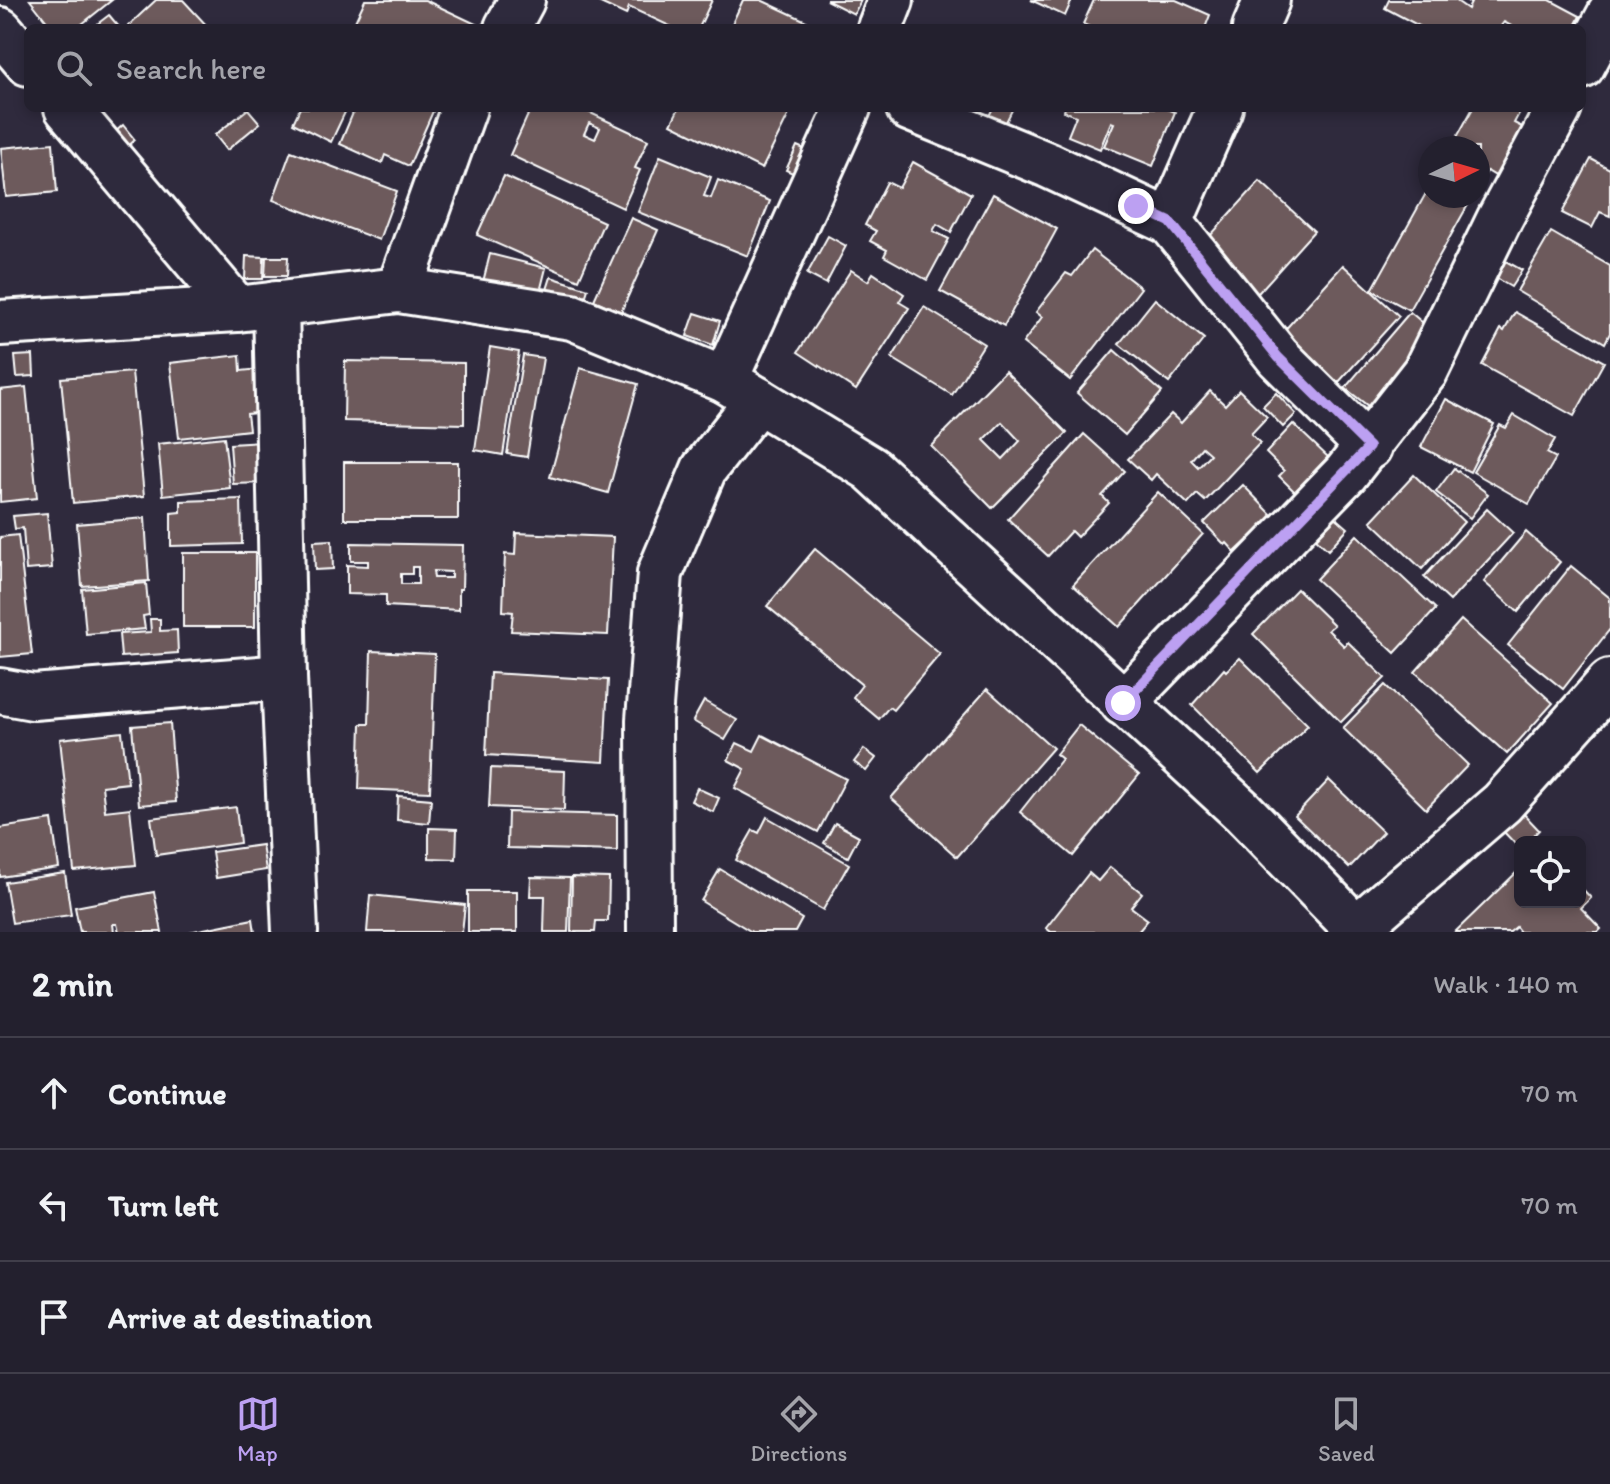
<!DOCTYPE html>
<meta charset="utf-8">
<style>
body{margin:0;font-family:Itim,sans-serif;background:#2b2836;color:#f1f3f6}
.controls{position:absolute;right:24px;bottom:24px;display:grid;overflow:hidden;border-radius:12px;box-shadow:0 4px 12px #0003}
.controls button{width:72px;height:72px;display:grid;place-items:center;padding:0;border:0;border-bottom:2px solid #403e4a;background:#23202e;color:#f1f3f6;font:40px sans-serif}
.compass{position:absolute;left:1418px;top:136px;width:72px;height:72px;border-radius:50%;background:#23202e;box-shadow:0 4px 12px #0003;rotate:85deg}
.stop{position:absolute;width:24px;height:24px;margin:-18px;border:6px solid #bca0f2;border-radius:50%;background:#fff}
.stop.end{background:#bca0f2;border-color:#fff;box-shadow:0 2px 8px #0008}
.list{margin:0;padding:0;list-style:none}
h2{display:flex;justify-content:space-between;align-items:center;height:104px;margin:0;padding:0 32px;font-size:34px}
h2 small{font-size:26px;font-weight:400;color:#a3a3aa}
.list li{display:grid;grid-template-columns:52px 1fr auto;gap:24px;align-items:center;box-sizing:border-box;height:112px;padding:0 32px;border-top:2px solid #403e4a}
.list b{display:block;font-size:30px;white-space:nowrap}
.list em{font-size:26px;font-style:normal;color:#a3a3aa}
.icon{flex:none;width:44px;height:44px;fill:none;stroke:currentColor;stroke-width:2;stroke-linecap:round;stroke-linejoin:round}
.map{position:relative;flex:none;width:1610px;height:932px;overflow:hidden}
.search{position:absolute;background:#23202e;box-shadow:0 4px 12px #0003;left:24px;right:24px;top:24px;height:88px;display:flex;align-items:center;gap:20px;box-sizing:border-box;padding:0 28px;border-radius:12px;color:#a3a3aa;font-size:30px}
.sheet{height:440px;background:#23202e}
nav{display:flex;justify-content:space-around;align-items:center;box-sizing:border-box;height:112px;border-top:2px solid #403e4a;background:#23202e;font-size:22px;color:#a3a3aa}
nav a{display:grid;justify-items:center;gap:4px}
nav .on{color:#bca0f2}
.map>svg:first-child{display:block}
</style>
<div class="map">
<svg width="1610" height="932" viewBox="0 0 1610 932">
<rect width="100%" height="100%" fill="#2f2a3d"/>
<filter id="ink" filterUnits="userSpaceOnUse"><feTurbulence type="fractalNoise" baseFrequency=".0125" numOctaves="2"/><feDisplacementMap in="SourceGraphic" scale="16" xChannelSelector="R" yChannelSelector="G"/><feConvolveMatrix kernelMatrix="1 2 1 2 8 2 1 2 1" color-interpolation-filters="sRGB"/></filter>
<g filter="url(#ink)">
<g fill="#6d5a5b" stroke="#fff" stroke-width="2" fill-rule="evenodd">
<polygon points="30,0 112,0 77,28 52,28"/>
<polygon points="156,0 183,0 209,28 130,28 128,26"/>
<polygon points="365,0 425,0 480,26 479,28 352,28"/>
<polygon points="594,0 712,0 699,28 674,28 629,7 626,15"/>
<polygon points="743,0 761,0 821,28 730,28"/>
<polygon points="826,0 861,0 854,14"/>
<polygon points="1031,0 1072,0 1065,16"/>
<polygon points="1094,0 1176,0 1210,15 1205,28 1092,28 1083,24"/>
<polygon points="1389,0 1455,0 1468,9 1471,3 1465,0 1550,0 1580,16 1574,28 1515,28 1504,22 1501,26 1505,28 1423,28 1385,8"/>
<polygon points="109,15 120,28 92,28"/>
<polygon points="300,108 347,108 331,142 293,123"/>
<polygon points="355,108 434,109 409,166 385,155 382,163 340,144"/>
<path d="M 531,108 L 580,108 L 648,140 L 635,168 L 640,170 L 623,208 L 510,155 ZM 589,123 L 600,128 L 595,139 L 584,134 Z"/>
<polygon points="679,108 792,108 762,169 671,124"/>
<polygon points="993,108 1013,108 1004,126 988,118"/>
<polygon points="1065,108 1165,108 1175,112 1153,166 1104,146 1114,123 1111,122 1100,149 1068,136 1076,116 1064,111"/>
<polygon points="1473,108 1522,108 1514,123 1526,129 1499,178 1487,171 1478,187 1478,148 1451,148"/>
<polygon points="248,109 260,123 227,150 215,135"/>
<polygon points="123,125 135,140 126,148 114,133"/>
<polygon points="53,143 57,192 6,197 1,148"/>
<polygon points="797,146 816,154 806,179 786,170"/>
<polygon points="291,151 397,191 379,240 273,200"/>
<polygon points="660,156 711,177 704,196 711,198 718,180 770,201 748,256 638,212"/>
<polygon points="1591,159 1610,169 1610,216 1600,212 1592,228 1562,213"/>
<polygon points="913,162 971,194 951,232 937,224 933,231 949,239 927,280 884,256 887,250 870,241 876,231 865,225 887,182 899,188"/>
<polygon points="504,176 604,222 579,280 477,235"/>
<polygon points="1260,181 1314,231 1251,301 1209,237"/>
<polygon points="1430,186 1430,196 1473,196 1409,310 1372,290"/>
<polygon points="993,194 1057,229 1004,326 940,291"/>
<polygon points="631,218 658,230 621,312 594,300"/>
<polygon points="1551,232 1610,266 1610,333 1605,343 1517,291"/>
<polygon points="828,236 846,246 826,284 807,274"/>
<polygon points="1092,250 1141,288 1070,380 1023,343 1042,317 1036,312 1066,273 1072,276"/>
<polygon points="490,254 546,268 539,296 483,282"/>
<polygon points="246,256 264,257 263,279 245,279"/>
<polygon points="266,257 288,257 287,276 265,276"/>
<polygon points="1502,259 1522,270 1511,287 1492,276"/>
<polygon points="1343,265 1399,316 1337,384 1282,333"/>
<polygon points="851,270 868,281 873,273 904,294 899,302 909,308 856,390 798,352"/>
<polygon points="551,277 588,289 582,308 545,296"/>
<polygon points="1155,299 1204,339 1169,383 1119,344"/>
<polygon points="924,307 984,344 952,395 892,358"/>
<polygon points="1410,312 1430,329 1377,413 1345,388"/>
<polygon points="1515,312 1604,362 1574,416 1482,365 1501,329 1504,331"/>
<polygon points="695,313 720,321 713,345 687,336"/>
<polygon points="490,347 519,352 503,455 475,450"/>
<polygon points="1114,350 1162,392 1125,435 1077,393"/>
<polygon points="33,355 34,376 17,377 15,356"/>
<polygon points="240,355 241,371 260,369 265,412 247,414 249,430 179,438 170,363"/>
<polygon points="523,355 543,358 527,457 507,454"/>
<polygon points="345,361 464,363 464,424 344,421"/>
<polygon points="580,368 638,384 608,493 550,477"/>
<path d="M 1005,371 L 1067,433 L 992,508 L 931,446 ZM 1002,422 L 1020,441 L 1003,459 L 984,440 Z"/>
<polygon points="132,372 144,496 73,503 61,378"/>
<polygon points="26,387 37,498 0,502 0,390"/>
<path d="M 1239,390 L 1267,417 L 1251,434 L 1260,443 L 1205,501 L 1197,494 L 1188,504 L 1156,474 L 1151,480 L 1128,459 L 1171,414 L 1181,423 L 1210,391 L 1225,405 ZM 1202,447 L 1210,454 L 1198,467 L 1191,460 Z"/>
<polygon points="1276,393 1296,414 1283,427 1263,406"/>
<polygon points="1446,399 1494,424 1470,472 1421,447"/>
<polygon points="1514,415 1555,439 1547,453 1556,458 1529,504 1473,472 1500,425 1506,428"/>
<polygon points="1293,424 1328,457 1295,492 1279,476 1284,471 1266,453"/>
<polygon points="1084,434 1125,471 1102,496 1109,503 1077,537 1071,531 1048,556 1008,519"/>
<polygon points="224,437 230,488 163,495 158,444"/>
<polygon points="263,442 265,483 233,484 230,444"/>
<rect x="344" y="462" width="114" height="57"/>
<polygon points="1454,468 1488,494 1470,518 1436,492"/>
<polygon points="1414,475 1464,522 1422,569 1371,521"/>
<polygon points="1243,485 1273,516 1235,552 1227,543 1225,545 1204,523"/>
<polygon points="1158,492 1203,534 1119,627 1073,585"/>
<polygon points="241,499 242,544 171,546 171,513 181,512 181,501"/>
<polygon points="1487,509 1513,533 1450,601 1424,577"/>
<polygon points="47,513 52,568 26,570 23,528 15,529 13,516"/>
<polygon points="1333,515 1348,528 1328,550 1314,537"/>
<polygon points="145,518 149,581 82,586 77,524"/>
<polygon points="1526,532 1560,562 1518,612 1484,582"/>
<polygon points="516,533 613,537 608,635 511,631 513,612 503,611 505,554 515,555"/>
<polygon points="18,535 32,654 0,657 0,537"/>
<polygon points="1357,535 1436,609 1395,653 1316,579"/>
<polygon points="332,540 333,569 315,570 314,541"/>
<path d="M 351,543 L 463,545 L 462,589 L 459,589 L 459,610 L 386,606 L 386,595 L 347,594 L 347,565 L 368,566 L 368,561 L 351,561 ZM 412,567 L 418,567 L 418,584 L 401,584 L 401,574 L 412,574 ZM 433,571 L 451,572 L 451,578 L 434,578 Z"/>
<polygon points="815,549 940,654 893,710 889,707 879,719 853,697 862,685 767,606"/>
<rect x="183" y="553" width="72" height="74"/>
<polygon points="1571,566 1610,598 1610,629 1563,689 1508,645"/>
<polygon points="146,583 149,615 143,616 145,629 86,634 82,589"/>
<polygon points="1297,589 1334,625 1328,630 1344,646 1348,642 1385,678 1341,722 1253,634"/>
<polygon points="150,619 160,619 160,631 177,630 178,653 121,657 119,634 151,632"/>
<polygon points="1461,620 1553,703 1507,754 1415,672"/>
<polygon points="371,651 435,654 430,792 359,789 361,724 369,724"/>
<polygon points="1240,658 1308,725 1260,773 1192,705 1224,669 1226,671"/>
<polygon points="490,673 608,680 604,762 486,755"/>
<polygon points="1385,685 1468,765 1426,809 1343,728"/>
<polygon points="987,689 1053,748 957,857 891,798"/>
<polygon points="704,701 737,720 725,740 693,721"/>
<polygon points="170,723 176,802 139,805 132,726"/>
<polygon points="1079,725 1139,775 1073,856 1020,812 1062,759 1056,754"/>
<polygon points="122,732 128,783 102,786 105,811 130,808 136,865 74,871 60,739"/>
<polygon points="762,735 846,779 818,832 735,788 745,769 728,760 737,743 754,751"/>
<polygon points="864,749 876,758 866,771 854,762"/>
<polygon points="491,768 565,771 564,810 489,807"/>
<polygon points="1329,780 1383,832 1349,868 1295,816"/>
<polygon points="697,788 719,798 713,812 691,801"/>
<polygon points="398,796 431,799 429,823 397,820"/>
<polygon points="236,807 240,843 156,855 151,818"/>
<polygon points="1521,811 1539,830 1527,842 1520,842 1520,849 1502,830"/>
<polygon points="508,812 617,815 617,851 507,848"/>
<polygon points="767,817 849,864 823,910 736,860 753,830 759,833"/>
<polygon points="52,820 59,868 0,877 0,828"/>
<polygon points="835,823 859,836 848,857 824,843"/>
<polygon points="429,828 457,829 456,859 429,858"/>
<polygon points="262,845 266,870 216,878 212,852"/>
<polygon points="1110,867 1142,893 1131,907 1148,920 1138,932 1051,932 1046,928 1089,873 1098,881"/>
<polygon points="720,869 802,919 795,932 752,932 701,901"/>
<polygon points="65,873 71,915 12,923 5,882"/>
<polygon points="1516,873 1520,877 1520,902 1580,902 1580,886 1591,898 1581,908 1601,929 1598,932 1520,932 1516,927 1510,932 1455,932"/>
<polygon points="531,877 570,878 568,932 544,932 545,896 530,896"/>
<polygon points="572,877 609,878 608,921 596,921 595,932 571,932"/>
<rect x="468" y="891" width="49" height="41"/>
<polygon points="154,892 162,932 119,932 117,924 113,924 114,932 80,932 75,907"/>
<polygon points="370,895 465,905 462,932 367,932"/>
<polygon points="253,919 255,932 189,932"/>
</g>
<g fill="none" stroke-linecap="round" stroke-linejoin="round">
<defs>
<g id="minor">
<polyline points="507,28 522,0"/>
<polyline points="880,28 891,0"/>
<polyline points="1255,28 1267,0"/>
<polyline points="0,30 28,63"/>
<polyline points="1582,66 1610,14"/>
<polyline points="67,108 237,309"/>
<polyline points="909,108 1048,165 1170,222 1278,357 1369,447"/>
<polyline points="1170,222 1220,108"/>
<polyline points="399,290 464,108"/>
<polyline points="276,304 284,677 295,932"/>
<polyline points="0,323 237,309 399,290 572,317 725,380 871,469 1242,811 1360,932"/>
<polyline points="725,380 848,108"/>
<polyline points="0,691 33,697 284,677"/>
<polyline points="1123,703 1346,473 1425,372 1500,218 1559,108"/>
<polyline points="650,932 649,720 660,573 704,469 758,400"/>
<polyline points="1352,932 1502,803 1610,682"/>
</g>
</defs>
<use href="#minor" stroke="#fff" stroke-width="50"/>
<use href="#minor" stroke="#2f2a3d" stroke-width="44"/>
</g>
</g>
<g fill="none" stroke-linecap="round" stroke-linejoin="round" filter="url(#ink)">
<polyline stroke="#bca0f2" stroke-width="10" points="1123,703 1369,447 1278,357 1170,222 1136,206"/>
</g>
</svg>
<div class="controls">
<button><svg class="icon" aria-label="locate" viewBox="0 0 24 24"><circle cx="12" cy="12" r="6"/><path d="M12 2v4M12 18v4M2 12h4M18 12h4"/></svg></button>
</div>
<svg class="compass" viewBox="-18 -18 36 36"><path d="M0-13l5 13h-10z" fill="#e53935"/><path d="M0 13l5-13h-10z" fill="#a3a3aa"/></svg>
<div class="stop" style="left:1123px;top:703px"></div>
<div class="stop end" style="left:1136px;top:206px"></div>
<div class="search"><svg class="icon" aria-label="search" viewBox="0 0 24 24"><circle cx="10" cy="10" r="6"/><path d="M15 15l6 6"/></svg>Search here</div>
</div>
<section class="sheet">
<h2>2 min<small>Walk · 140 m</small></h2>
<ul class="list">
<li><svg class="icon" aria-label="ahead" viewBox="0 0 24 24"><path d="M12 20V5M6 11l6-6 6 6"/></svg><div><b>Continue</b></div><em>70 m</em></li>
<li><svg class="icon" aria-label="left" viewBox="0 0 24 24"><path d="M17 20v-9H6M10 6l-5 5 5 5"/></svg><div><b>Turn left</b></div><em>70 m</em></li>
<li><svg class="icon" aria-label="arrive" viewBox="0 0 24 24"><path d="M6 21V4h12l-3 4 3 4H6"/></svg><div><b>Arrive at destination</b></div></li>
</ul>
</section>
<nav>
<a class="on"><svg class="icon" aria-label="map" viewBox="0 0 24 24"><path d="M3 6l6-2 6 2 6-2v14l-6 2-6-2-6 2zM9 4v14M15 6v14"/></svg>Map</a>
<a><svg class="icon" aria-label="directions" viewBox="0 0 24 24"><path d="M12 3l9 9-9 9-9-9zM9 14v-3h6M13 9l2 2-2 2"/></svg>Directions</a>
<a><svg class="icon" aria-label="saved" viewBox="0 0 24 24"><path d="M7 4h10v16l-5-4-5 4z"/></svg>Saved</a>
</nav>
